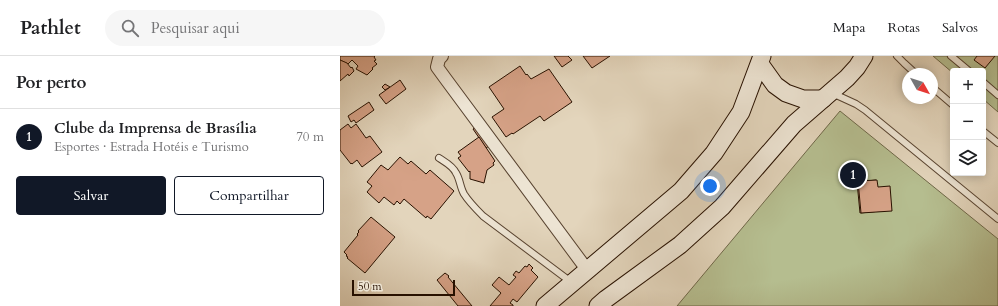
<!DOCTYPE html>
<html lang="pt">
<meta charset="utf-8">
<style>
body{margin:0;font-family:Cardo,serif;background:#f6f6f6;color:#202124}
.controls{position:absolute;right:12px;top:12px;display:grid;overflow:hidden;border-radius:4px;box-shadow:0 2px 10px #0003}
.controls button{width:36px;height:36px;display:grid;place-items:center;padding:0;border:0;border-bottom:1px solid #e0e0e0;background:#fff;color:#202124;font:20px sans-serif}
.compass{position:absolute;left:562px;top:12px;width:36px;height:36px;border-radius:50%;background:#fff;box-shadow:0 2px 10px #0003;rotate:129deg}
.scale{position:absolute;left:12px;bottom:10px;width:103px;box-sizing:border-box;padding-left:4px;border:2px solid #281100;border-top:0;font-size:11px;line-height:14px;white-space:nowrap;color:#281100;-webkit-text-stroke:3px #ede4d3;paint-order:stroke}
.you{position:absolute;left:370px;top:130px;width:14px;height:14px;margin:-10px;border:3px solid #fff;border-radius:50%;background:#1a73e8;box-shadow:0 0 0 6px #1a73e833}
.badge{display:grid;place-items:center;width:26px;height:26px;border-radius:50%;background:#111827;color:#fff;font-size:13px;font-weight:700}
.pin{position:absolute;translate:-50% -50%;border:2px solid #fff;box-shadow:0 1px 4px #0006}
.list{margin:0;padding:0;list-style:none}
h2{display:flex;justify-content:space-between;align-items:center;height:52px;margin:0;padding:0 16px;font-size:17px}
h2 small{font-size:13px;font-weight:400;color:#757577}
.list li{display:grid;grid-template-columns:26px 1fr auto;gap:12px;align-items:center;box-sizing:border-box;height:56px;padding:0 16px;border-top:1px solid #e0e0e0}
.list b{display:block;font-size:15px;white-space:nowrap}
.list p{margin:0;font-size:13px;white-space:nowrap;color:#757577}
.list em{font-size:13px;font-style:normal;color:#757577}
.actions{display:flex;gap:8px;padding:12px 16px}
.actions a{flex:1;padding:9px 0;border:1px solid #111827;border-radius:4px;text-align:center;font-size:14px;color:#111827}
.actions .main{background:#111827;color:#fff}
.icon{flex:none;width:22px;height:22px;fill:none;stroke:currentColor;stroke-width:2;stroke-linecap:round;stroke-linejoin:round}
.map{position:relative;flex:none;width:658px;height:250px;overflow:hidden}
header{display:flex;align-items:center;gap:24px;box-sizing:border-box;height:56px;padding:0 20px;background:#fff;border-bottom:1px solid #e0e0e0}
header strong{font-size:19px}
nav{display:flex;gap:22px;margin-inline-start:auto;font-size:14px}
.search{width:280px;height:36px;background:#f6f6f6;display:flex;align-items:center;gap:10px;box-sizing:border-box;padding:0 14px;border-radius:22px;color:#757577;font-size:15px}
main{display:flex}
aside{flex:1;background:#fff}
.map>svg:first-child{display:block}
</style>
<header>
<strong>Pathlet</strong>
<div class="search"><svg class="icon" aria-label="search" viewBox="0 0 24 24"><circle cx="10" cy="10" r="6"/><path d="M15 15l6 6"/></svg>Pesquisar aqui</div>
<nav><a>Mapa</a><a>Rotas</a><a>Salvos</a></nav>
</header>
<main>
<aside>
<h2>Por perto<small></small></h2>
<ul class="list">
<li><span class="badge">1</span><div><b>Clube da Imprensa de Brasília</b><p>Esportes · Estrada Hotéis e Turismo</p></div><em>70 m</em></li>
</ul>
<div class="actions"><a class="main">Salvar</a><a>Compartilhar</a></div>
</aside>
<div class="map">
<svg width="658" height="250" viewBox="0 0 658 250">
<rect width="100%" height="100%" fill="#e3d5bc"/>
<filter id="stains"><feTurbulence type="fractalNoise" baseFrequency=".005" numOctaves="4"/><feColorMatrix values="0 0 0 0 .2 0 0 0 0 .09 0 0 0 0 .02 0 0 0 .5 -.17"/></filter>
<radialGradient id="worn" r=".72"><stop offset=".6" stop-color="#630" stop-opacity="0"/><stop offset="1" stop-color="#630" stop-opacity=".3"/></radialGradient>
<g fill="#b5bd8f" stroke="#6e6748">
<polygon points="593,0 658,0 658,56 643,43 643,15 613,15 613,17"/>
<polygon points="500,55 658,183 658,250 337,250"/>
</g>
<g fill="#d6a287" stroke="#281100">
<polygon points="0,0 35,0 34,1 36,4 34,5 37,8 32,12 33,13 27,19 16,13 18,10 12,4 8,8 0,4"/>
<polygon points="214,0 228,0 232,4 222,11"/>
<polygon points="243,0 270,0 252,12"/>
<polygon points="637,0 655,0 645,12 634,4"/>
<polygon points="0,4 7,7 11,12 12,11 14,15 9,20 8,18 0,25"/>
<polygon points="180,10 186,19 187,18 191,23 209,13 232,46 204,65 200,60 173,78 172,77 166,81 152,61 164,53 149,31"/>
<polygon points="60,24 66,33 46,48 39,39"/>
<polygon points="45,28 50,31 45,34 42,31"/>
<polygon points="29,46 34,54 16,67 14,64 11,66 8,60"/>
<polygon points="142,67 155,86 146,92 133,73"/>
<polygon points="8,68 11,72 16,68 26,82 30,80 42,96 22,111 17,104 12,108 12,107 11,108 0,94 0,74"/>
<polygon points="139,81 155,105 153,107 154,109 147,114 144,127 130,123 130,115 129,116 118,102 121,100 118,96"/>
<polygon points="60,101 68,108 71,105 86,118 90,114 114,135 91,163 87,160 86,162 64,143 60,148 57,145 54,149 44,141 39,147 27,136 32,130 27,126 41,109 48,114"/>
<polygon points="536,124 536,132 549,131 551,154 520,157 517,126"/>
<polygon points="537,124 538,131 550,130 552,155 521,157 518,125"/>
<polygon points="31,161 55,181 25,217 7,202 8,201 6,200 7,199 4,196 18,179 17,178 19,176 18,175"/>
<polygon points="189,208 193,212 191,214 198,221 177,246 173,243 170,247 173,249 173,250 150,250 161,237 152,229 159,221 169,229 176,221 173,219 176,215 179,217 185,210 187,211"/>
<polygon points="105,217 109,220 108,221 132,250 118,250 97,224"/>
</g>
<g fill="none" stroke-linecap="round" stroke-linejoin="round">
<defs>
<g id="lane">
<polyline points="557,0 564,7 576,18"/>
<polyline points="611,0 629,15"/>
<polyline points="643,26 658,39"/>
<polyline points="592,31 613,49"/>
<polyline points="492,37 516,48 525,54 658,163"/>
<polyline points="643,75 658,87"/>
<path d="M 99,102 C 105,106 113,110 116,117 C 120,123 120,131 124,138 C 129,146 136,153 143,160 L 231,226"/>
</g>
<polyline id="street" points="102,0 99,3 97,11 105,22 248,215"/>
<g id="secondary">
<polyline points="420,8 435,29 446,37 463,43 483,43"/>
<polyline points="205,250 341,135 374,97 401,56 422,0"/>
<polyline points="258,250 266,243 340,189 382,151 454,68 507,22 517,11 524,0"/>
</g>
</defs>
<use href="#lane" stroke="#57422f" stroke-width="8"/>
<use href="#street" stroke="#57422f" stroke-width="14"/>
<use href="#secondary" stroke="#281100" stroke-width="19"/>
<use href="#lane" stroke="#ede4d3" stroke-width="6"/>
<use href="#street" stroke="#ede4d3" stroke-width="12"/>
<use href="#secondary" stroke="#ede4d3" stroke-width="17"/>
</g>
<rect width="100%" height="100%" filter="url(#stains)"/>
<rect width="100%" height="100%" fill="url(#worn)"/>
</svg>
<div class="controls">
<button>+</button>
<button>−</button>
<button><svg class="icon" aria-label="layers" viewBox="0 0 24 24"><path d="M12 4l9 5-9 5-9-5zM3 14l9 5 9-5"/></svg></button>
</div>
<svg class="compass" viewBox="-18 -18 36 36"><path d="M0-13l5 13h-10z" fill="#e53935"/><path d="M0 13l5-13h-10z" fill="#757577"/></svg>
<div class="scale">50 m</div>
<div class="you"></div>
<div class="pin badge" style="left:513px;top:119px">1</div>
</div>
</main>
